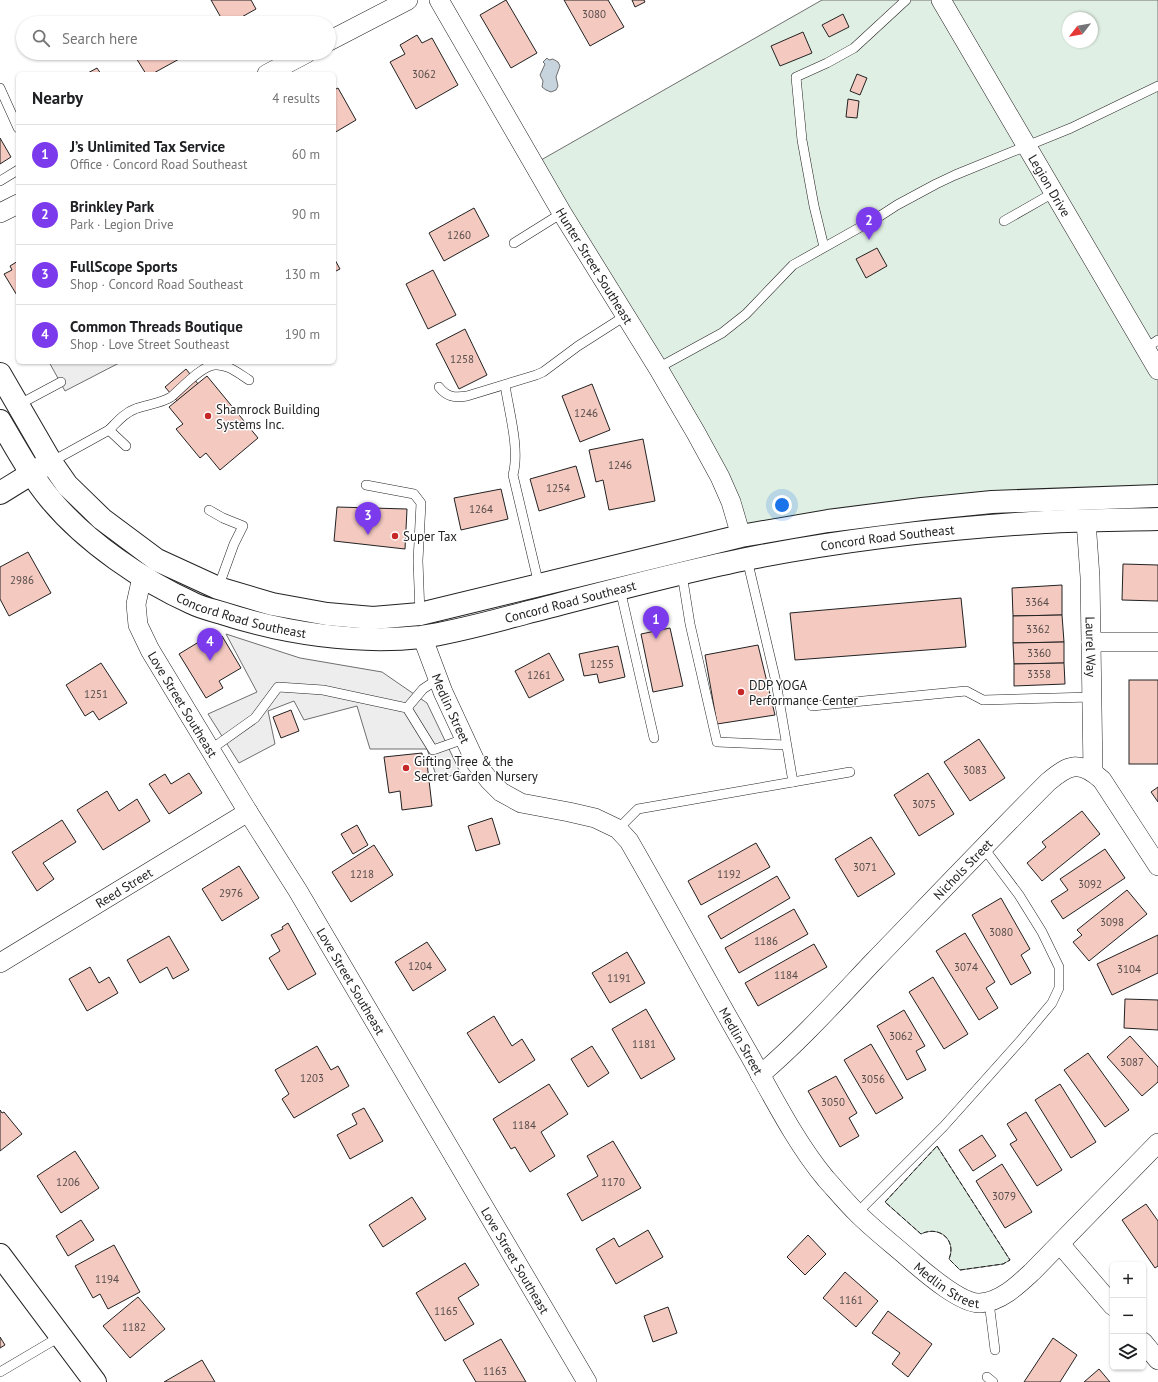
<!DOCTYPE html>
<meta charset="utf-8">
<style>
body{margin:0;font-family:"PT Sans",sans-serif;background:#f2f2f2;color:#202124}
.controls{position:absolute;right:12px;bottom:12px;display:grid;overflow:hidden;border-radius:6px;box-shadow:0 1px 3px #0004}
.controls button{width:36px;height:36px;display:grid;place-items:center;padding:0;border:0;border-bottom:1px solid #e0e0e0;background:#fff;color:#202124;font:20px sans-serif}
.compass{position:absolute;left:1062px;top:12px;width:36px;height:36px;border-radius:50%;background:#fff;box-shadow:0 1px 3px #0004;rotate:239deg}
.you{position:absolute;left:782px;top:505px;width:14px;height:14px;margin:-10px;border:3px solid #fff;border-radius:50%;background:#1a73e8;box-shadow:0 0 0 6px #1a73e833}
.badge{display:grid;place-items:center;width:26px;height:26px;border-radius:50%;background:#7c3aed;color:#fff;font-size:13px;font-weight:700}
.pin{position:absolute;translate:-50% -33px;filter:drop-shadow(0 1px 2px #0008)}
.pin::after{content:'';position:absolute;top:21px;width:14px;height:12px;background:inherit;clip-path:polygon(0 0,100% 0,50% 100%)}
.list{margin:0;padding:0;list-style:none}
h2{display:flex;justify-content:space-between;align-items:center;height:52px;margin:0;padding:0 16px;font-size:17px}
h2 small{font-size:13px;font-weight:400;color:#757577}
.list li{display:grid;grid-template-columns:26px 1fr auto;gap:12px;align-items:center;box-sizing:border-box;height:60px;padding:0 16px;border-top:1px solid #e0e0e0}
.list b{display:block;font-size:15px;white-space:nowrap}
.list p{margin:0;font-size:13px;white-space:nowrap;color:#757577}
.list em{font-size:13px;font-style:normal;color:#757577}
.icon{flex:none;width:22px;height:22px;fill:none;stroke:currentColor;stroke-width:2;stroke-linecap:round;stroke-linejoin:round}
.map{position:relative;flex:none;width:1158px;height:1382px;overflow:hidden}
.search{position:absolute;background:#fff;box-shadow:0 1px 3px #0004;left:16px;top:16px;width:320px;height:44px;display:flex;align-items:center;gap:10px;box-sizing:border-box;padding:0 14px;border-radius:22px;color:#757577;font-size:15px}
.panel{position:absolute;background:#fff;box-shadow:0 1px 3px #0004;left:16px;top:72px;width:320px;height:292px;border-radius:6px}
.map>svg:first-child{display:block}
</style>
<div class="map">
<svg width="1158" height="1382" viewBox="0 0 1158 1382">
<rect width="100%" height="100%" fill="#fff"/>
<g fill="#e0efe3" stroke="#6f6f6f" fill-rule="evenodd">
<path d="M 822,0 L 1158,0 L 1158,340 L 1146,348 L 1158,370 L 1158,509 L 744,547 L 731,502 L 534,164 ZM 1068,18 L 1092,18 L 1092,42 L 1068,42 Z"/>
<path d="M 937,1146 L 1010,1260 L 1003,1264 L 960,1270 L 949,1259 C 957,1240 939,1225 921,1234 L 885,1202 Z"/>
</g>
<g fill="#ededed" stroke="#6f6f6f">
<polygon points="49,362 121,362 65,391"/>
<polygon points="226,634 300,658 382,672 427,703 461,774 437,778 427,749 370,749 357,706 304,720 294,701 268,711 275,744 239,763 208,714 257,692"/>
</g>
<polygon fill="#c7d3dd" stroke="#6f6f6f" points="547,58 549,60 553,59 558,62 560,66 556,77 558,86 556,90 551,92 546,90 542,87 543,81 540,75 545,64 543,62"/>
<g fill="#f3c9c0" stroke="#222">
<polygon points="211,0 251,0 256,9 231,23 224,23"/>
<polygon points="506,0 537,53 511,68 480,15"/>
<polygon points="564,0 608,0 624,27 590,46"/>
<polygon points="632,0 644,0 645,2 635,7"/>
<polygon points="843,14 849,27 829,37 822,25"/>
<polygon points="803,32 812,53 780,66 771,46"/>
<polygon points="417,35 422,43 432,38 458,85 416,109 390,62 405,54 400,45"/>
<polygon points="133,53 178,53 181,58 152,74 146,74"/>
<polygon points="97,68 101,74 86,74"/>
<polygon points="857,74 867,78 860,95 850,91"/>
<polygon points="338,88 356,120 334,133 334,90"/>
<polygon points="848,99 859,101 857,118 846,117"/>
<polygon points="0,138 11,157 0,164"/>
<polygon points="474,208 489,236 444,261 429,233"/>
<polygon points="877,248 887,266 866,278 856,259"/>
<polygon points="334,258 340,269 334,272"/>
<polygon points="18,261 18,297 4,274 12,270 10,266"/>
<polygon points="433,270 456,315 428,329 406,284"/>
<polygon points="465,329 487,375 459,389 436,344"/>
<polygon points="186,369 198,384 177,401 165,387"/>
<polygon points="207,376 258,438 220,470 206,453 200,458 176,429 183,424 169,407"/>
<polygon points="592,384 610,430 580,442 562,396"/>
<polygon points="643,439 655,501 609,510 603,480 596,482 589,450"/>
<polygon points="576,466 585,497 539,511 530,479"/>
<polygon points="501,489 508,519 461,530 454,498"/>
<polygon points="337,507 407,509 405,549 334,541"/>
<polygon points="28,552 51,593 9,616 0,599 0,567"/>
<polygon points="1123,564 1158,565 1158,601 1122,600"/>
<polygon points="1062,585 1062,615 1013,616 1012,588"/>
<polygon points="961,598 966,647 795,660 790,613"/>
<polygon points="1062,615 1064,642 1013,643 1013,616"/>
<polygon points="670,628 683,686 653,692 641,634"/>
<polygon points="222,636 241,668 219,681 223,688 206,698 179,654 207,637 211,643"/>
<polygon points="1064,642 1064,663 1014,664 1013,643"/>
<polygon points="758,645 775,715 717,724 705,655"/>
<polygon points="618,646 625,677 599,683 597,674 584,676 579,654"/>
<polygon points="549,653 564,680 529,698 515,671"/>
<polygon points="101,663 127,703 99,720 93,711 85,716 66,685"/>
<polygon points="1064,663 1065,684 1014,686 1014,664"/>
<rect x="1129" y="680" width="29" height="84"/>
<polygon points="291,710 299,731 281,738 273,717"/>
<polygon points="979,739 1005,778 970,801 944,762"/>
<polygon points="422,753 423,764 427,763 432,806 402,810 400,791 389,793 384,757"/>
<polygon points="189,773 202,793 169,814 149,784 165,774 171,784"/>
<polygon points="928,773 954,814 919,836 894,795"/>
<polygon points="1158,787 1158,802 1151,792"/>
<polygon points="107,791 119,811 137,799 150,821 103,850 77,810"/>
<polygon points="1082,811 1100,834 1042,881 1027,863 1046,847 1042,842"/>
<polygon points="492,818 500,844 476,851 468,826"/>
<polygon points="62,820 76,842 43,863 54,879 37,891 12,852"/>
<polygon points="357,825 368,845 353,854 341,834"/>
<polygon points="871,837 895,874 858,897 835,859"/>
<polygon points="756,843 770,867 701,905 688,881"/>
<polygon points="374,845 393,875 351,902 332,872"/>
<polygon points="1105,849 1125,878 1063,919 1051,901 1068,890 1060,879"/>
<polygon points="239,866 259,898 222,921 202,889"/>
<polygon points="777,876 790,898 721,939 708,916"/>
<polygon points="1127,890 1147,914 1089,961 1073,942 1082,935 1077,930"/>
<polygon points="1001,898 1030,949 1021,955 1031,973 1011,985 972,915"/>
<polygon points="794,909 808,934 739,973 725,948"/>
<polygon points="288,923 316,974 288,990 269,958 280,951 271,935 283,929 282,927"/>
<polygon points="965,933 995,982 986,988 998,1008 979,1020 936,951"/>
<polygon points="1158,935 1158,973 1112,995 1097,964"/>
<polygon points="169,936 189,970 173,979 167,967 140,983 127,960"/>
<polygon points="427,942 446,970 413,991 395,962"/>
<polygon points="814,944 827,967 758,1006 745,983"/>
<polygon points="627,952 645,983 610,1003 592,973"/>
<polygon points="90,967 99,983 109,977 118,993 87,1011 69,979"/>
<polygon points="933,977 968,1034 944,1049 909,992"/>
<polygon points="1125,999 1158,1000 1158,1030 1124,1028"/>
<polygon points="646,1009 675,1059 641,1079 612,1029"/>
<polygon points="904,1010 925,1046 916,1051 926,1070 907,1080 877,1026"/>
<polygon points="494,1016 512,1046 522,1039 535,1060 499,1083 467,1033"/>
<polygon points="1130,1036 1158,1067 1158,1082 1142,1096 1107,1057"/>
<polygon points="871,1044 903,1098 876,1114 844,1060"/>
<polygon points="317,1046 331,1070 338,1066 349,1086 294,1118 282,1099 289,1094 275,1070"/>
<polygon points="592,1046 609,1073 588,1087 571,1059"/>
<polygon points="1088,1053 1129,1110 1105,1127 1064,1070"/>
<polygon points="836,1076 857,1113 849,1118 859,1136 840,1147 808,1091"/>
<polygon points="549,1084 568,1114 541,1132 555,1156 530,1172 515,1147 511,1149 493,1119"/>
<polygon points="1060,1084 1096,1142 1071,1158 1035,1100"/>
<polygon points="364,1108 383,1141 350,1159 337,1135 357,1124 352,1114"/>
<polygon points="0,1110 2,1113 4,1112 22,1134 0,1151"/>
<polygon points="1026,1112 1062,1170 1037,1186 1010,1144 1017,1140 1007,1124"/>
<polygon points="982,1135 996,1156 973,1171 959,1150"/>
<polygon points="613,1141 641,1188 582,1221 567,1194 598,1176 587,1156"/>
<polygon points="75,1151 99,1188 61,1213 37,1176"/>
<polygon points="1002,1164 1032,1212 1005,1228 976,1181"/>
<polygon points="412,1197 426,1219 383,1247 369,1225"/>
<polygon points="1146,1204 1158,1221 1158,1266 1155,1268 1122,1220"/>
<polygon points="81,1220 94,1240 68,1256 56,1236"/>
<polygon points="648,1230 663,1257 616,1284 596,1249 614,1238 619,1247"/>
<polygon points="808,1235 826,1254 805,1275 787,1257"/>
<polygon points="114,1245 140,1292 108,1309 100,1294 93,1298 75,1266"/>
<polygon points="465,1263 479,1285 458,1298 474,1324 445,1341 416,1293"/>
<polygon points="845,1272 878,1301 856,1327 823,1298"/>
<polygon points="138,1297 165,1329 130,1358 103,1326"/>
<polygon points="668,1307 677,1333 653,1342 644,1316"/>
<polygon points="888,1311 932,1344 908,1377 892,1364 900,1353 872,1333"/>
<polygon points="0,1337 5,1345 0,1348"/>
<polygon points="1053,1338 1077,1355 1060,1382 1024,1382"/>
<polygon points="501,1339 526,1382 476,1382 463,1360"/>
<polygon points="202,1360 215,1382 164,1382"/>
<polygon points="1099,1369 1110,1382 1084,1382"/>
</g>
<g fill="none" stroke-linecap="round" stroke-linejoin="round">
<defs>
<g id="service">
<polyline points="0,88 18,128"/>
<polyline points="0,181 18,170"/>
<polyline points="1004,221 1053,193"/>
<polyline points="514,243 562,213"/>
<polyline points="824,247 814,206 802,140 796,77 827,63 854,48 906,0"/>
<polyline points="1146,348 1158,340"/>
<polyline points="658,368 722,333 746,314 793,265 880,216 897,205 936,184 955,175 1071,128 1158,86"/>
<path d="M 505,385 C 509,412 520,449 513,475 L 539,585"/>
<path d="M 439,387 C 447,397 454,398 467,396 L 536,375 L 543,372 L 578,346 L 625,316"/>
<polyline points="18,405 61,382"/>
<path d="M 109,430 C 117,422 124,413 135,409 C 147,404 160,404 171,397 C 182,388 201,366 215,365 C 228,364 238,373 249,380"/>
<polyline points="51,462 109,430 126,446"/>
<polyline points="366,485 414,494 421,503 418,561 420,614"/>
<polyline points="209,510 223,518 243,526 234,544 218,588"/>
<polyline points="747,559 776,682 793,782"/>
<polyline points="682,574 690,624 717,742 786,745"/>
<polyline points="620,589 654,738"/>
<polyline points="812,706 966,691 983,700 1092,697"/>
<polyline points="407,708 423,689 438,679"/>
<polyline points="210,750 255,718 278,687 323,690 407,708 433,750 464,739"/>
<polyline points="618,829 638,809 850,772"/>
<polyline points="857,1213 944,1126 1021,1040 1052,1003 1059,988 1059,967 1042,932 1019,895 983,847"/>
<polyline points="989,1302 995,1350"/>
<polyline points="0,1372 61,1336"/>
<polyline points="987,1377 993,1382"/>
</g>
<g id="minor">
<path id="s1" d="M 439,0 L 562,213 L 658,368 L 696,433 L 720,477 L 731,502 L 741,536"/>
<path id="s2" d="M 941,0 L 1158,370"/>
<polyline points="329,41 408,0"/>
<polyline points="267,74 307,53"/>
<polyline points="0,213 18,204"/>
<path id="s3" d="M 1086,521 L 1090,577 L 1093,772"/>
<path id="s4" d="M 142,577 L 136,604 L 138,625 L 150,650 L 248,812 L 298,891 L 587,1382"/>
<path id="s5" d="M 422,636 L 443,692 L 476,763 L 489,780 L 501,792 L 521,803 L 569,812 L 595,818 L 618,829 L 629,841 C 670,912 709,985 750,1056 C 773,1097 796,1143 826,1179 C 836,1190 846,1202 857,1213 C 875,1231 895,1246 914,1263 C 928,1275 962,1304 980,1303 C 1001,1302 1019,1284 1033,1271 L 1158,1143"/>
<polyline points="1091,642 1158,642"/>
<path id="s6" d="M 0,963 L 248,812"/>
<path id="s7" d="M 760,1075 C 801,1040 837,1000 874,961 C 932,901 989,841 1048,782 C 1069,764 1080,760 1102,780 L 1158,866"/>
<polyline points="1060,1244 1113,1306"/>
<polyline points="1143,1342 1158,1360"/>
</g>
<g id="tertiary">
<polyline points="0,493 47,464"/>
<polyline points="0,1255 95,1382"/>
</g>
<g id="secondary">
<polyline points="0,374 51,462 67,485 102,519 157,560 218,588 272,604 327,614 373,618 420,614 741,536 828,521 922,509 992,502 1158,496"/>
<path id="s8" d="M 0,421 C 16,448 31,476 51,500 C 86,542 143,581 192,603 C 202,608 212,610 222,613 C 283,633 356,644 421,637 C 456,632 491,622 525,613 C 600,594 675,573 751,558 C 848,539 946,528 1045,522 C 1082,520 1120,520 1158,519"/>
</g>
</defs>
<use href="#service" stroke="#222" stroke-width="10"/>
<use href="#minor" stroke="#222" stroke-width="20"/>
<use href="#tertiary" stroke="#222" stroke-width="24"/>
<use href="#secondary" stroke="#222" stroke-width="24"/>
<use href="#service" stroke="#fff" stroke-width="9"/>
<use href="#minor" stroke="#fff" stroke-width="19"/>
<use href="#tertiary" stroke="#fff" stroke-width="22"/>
<use href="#secondary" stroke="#fff" stroke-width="22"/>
<path stroke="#222" stroke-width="1" stroke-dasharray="5 2" stroke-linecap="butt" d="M 937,1146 L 1010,1260 L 1003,1264 L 960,1270 L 949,1259 C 957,1240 939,1225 921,1234 L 885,1202 Z"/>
</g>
<g fill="#c62828" stroke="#fff" stroke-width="1.5">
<circle cx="208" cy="416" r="4"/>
<circle cx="395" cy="536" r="4"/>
<circle cx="741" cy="692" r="4"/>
<circle cx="406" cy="768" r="4"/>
</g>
<g text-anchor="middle" stroke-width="3" stroke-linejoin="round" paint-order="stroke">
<g font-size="11" fill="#564c4a">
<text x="594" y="18">3080</text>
<text x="424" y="78">3062</text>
<text x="459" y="239">1260</text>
<text x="462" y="363">1258</text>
<text x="586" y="417">1246</text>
<text x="620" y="469">1246</text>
<text x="558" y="492">1254</text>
<text x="481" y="513">1264</text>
<text x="22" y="584">2986</text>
<text x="1037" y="606">3364</text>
<text x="1038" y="633">3362</text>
<text x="1039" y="657">3360</text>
<text x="602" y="668">1255</text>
<text x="1039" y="678">3358</text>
<text x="539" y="679">1261</text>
<text x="96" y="698">1251</text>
<text x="975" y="774">3083</text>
<text x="924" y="808">3075</text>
<text x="865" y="871">3071</text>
<text x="362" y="878">1218</text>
<text x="729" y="878">1192</text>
<text x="1090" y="888">3092</text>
<text x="231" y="897">2976</text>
<text x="1112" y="926">3098</text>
<text x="1001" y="936">3080</text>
<text x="766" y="945">1186</text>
<text x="420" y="970">1204</text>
<text x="966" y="971">3074</text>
<text x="1129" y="973">3104</text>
<text x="786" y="979">1184</text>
<text x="619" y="982">1191</text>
<text x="901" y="1040">3062</text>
<text x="644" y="1048">1181</text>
<text x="1132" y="1066">3087</text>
<text x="312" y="1082">1203</text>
<text x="873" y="1083">3056</text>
<text x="833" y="1106">3050</text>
<text x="524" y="1129">1184</text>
<text x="68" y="1186">1206</text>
<text x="613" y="1186">1170</text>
<text x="1004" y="1200">3079</text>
<text x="107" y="1283">1194</text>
<text x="851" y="1304">1161</text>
<text x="446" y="1315">1165</text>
<text x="134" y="1331">1182</text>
<text x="495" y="1375">1163</text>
</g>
<g font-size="13" fill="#222" stroke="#fff">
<text dy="5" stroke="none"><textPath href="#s2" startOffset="215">Legion Drive</textPath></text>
<text dy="5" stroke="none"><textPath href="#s1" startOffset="308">Hunter Street Southeast</textPath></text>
<text dy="5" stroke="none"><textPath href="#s8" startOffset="981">Concord Road Southeast</textPath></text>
<text dy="5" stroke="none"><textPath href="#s8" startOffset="657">Concord Road Southeast</textPath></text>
<text dy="5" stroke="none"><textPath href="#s8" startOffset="321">Concord Road Southeast</textPath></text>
<text dy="5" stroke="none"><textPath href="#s3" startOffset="126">Laurel Way</textPath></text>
<text dy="5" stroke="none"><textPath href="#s4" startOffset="140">Love Street Southeast</textPath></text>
<text dy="5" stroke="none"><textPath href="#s5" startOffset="78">Medlin Street</textPath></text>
<text dy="5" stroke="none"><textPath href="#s7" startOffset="289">Nichols Street</textPath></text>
<text dy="5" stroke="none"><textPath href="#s6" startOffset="145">Reed Street</textPath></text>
<text dy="5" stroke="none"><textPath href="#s4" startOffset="464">Love Street Southeast</textPath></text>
<text dy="5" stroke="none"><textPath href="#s5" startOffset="546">Medlin Street</textPath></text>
<text dy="5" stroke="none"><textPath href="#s4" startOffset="788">Love Street Southeast</textPath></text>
<text dy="5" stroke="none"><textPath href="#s5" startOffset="870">Medlin Street</textPath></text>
</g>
<g font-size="13" fill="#222" stroke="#fff" text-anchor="start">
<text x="216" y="414">Shamrock Building<tspan x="216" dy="15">Systems Inc.</tspan></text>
<text x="403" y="541">Super Tax</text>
<text x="749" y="690">DDP YOGA<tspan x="749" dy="15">Performance Center</tspan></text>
<text x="414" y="766">Gifting Tree &amp; the<tspan x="414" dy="15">Secret Garden Nursery</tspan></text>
</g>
</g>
</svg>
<div class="controls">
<button>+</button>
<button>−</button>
<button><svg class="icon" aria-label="layers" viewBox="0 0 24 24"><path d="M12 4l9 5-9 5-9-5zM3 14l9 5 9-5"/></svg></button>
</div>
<svg class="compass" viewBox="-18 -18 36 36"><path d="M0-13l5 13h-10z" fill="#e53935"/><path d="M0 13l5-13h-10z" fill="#757577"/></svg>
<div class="you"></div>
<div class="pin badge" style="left:656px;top:639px">1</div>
<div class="pin badge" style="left:869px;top:240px">2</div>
<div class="pin badge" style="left:368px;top:535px">3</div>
<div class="pin badge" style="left:210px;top:661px">4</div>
<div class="search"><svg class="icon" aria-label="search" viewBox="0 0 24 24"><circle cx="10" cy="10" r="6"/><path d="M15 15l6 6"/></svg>Search here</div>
<section class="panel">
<h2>Nearby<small>4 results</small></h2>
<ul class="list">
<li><span class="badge">1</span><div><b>J’s Unlimited Tax Service</b><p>Office · Concord Road Southeast</p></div><em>60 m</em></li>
<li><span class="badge">2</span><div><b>Brinkley Park</b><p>Park · Legion Drive</p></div><em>90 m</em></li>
<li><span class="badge">3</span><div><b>FullScope Sports</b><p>Shop · Concord Road Southeast</p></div><em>130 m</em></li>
<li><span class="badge">4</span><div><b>Common Threads Boutique</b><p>Shop · Love Street Southeast</p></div><em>190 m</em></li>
</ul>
</section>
</div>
